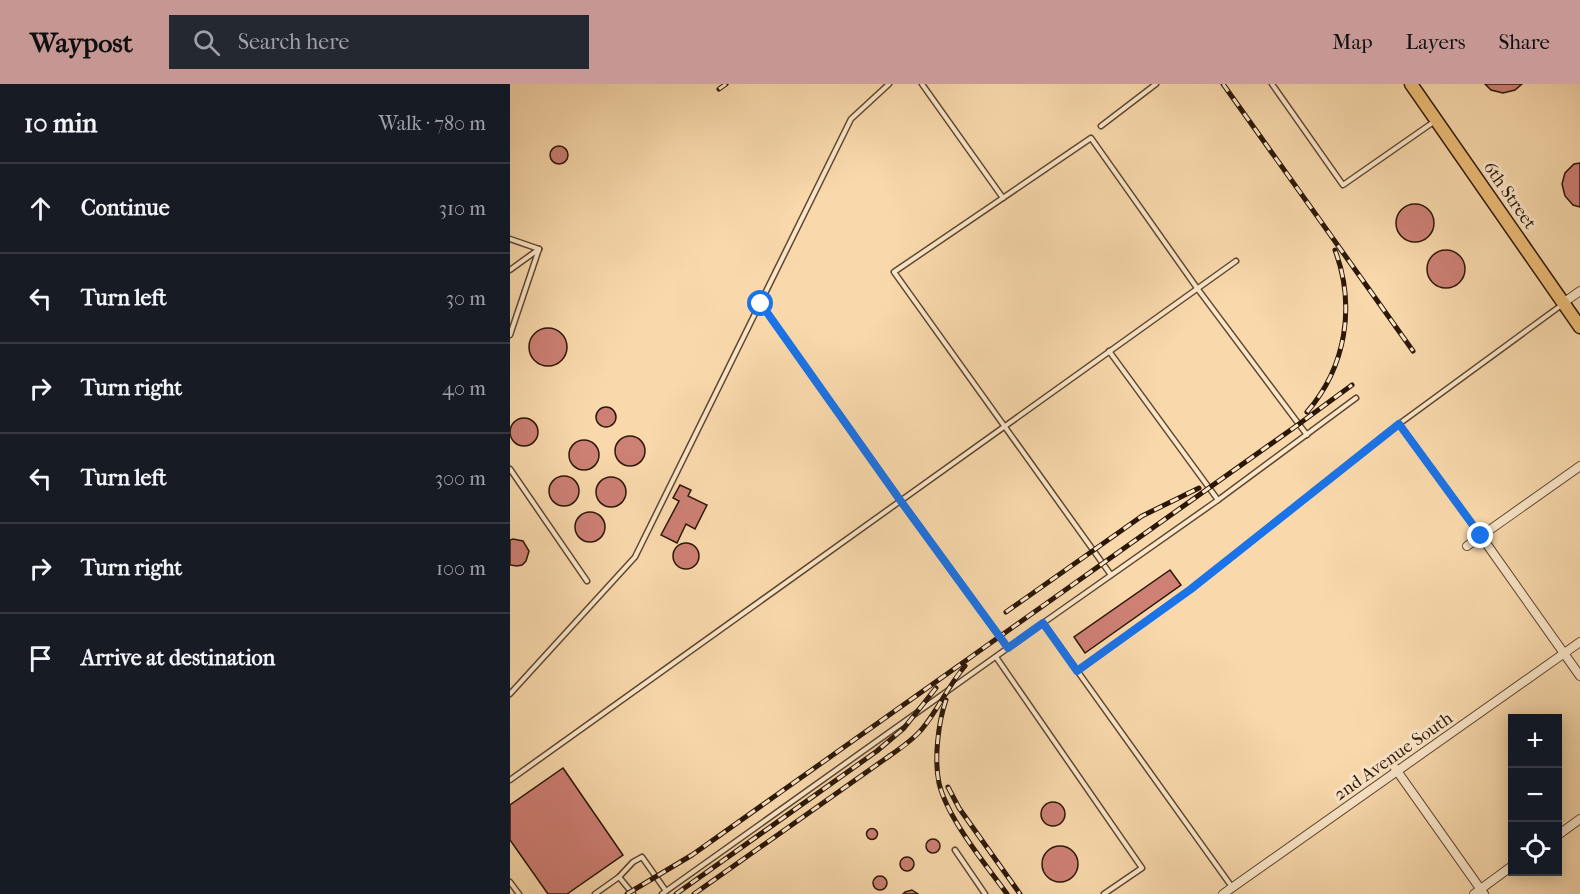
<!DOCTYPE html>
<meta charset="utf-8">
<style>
body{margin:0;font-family:"IM FELL French Canon",serif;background:#242831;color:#f1f3f6}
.controls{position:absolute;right:18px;bottom:18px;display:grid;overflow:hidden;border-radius:0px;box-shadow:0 3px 15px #0003}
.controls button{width:54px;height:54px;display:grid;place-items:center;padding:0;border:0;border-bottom:2px solid #363941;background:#171b24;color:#f1f3f6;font:30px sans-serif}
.stop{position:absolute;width:18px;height:18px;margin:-14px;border:4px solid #1a73e8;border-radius:50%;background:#fff}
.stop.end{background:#1a73e8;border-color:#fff;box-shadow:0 2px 6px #0008}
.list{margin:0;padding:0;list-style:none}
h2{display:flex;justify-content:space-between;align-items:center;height:78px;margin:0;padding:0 24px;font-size:26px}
h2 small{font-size:20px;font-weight:400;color:#9ea1a6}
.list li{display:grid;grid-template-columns:39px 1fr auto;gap:18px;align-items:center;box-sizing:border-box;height:90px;padding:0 24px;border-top:2px solid #363941}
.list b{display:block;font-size:22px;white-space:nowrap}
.list em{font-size:20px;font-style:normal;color:#9ea1a6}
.icon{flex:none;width:33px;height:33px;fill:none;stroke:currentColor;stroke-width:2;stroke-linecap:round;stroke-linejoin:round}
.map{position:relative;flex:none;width:1070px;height:810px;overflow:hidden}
header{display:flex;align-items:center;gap:36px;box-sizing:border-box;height:84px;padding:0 30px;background:#c59692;color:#111}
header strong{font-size:28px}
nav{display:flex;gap:33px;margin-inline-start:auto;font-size:21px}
.search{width:420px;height:54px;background:#242831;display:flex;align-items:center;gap:15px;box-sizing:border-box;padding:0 21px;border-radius:0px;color:#9ea1a6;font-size:22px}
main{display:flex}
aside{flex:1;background:#171b24}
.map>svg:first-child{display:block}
</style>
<header>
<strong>Waypost</strong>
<div class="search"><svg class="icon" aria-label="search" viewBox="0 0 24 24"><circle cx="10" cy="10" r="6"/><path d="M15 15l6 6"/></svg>Search here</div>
<nav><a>Map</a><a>Layers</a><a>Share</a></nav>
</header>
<main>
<aside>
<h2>10 min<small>Walk · 780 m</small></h2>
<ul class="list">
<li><svg class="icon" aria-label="ahead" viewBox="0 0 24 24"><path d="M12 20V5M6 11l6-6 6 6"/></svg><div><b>Continue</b></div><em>310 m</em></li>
<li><svg class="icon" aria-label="left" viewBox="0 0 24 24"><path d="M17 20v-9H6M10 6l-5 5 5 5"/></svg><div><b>Turn left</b></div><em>30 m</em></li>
<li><svg class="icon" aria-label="right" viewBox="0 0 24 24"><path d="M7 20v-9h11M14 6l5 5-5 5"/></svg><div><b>Turn right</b></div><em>40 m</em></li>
<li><svg class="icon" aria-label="left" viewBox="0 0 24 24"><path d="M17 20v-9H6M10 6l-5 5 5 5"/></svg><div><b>Turn left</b></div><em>300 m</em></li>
<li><svg class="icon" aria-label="right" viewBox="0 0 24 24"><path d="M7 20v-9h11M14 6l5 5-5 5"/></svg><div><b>Turn right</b></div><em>100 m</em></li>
<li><svg class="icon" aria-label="arrive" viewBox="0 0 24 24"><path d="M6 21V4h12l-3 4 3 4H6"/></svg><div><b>Arrive at destination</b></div></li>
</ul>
</aside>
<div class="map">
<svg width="1070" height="810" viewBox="0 0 1070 810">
<rect width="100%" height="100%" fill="#f9d9ac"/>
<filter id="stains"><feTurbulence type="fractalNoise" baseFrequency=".00333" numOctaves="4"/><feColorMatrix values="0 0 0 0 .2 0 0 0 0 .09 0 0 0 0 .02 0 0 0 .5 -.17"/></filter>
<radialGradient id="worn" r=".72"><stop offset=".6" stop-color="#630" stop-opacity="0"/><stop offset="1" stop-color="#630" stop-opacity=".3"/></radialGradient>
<g fill="#ce8075" stroke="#2b1708" stroke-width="1.5">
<polygon points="975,0 1012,0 1005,6 993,9 981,6"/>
<circle cx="49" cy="71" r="9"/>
<polygon points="1070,79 1070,123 1063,121 1055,112 1052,100 1055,89 1064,80"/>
<circle cx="905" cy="139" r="19"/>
<circle cx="936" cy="185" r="19"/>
<circle cx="38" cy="263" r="19"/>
<circle cx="96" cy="333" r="10"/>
<circle cx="14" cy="348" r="14"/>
<circle cx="120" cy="367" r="15"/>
<circle cx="74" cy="371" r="15"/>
<circle cx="54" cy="407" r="15"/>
<circle cx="101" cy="408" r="15"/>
<polygon points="170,401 181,406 178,412 197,421 185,445 176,440 167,459 151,451 169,417 163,414"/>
<circle cx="80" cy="443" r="15"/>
<polygon points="3,455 13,457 19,467 16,477 12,481 7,482 0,481 0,456"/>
<circle cx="176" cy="472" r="13"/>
<polygon points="660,486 671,501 575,569 564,553"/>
<polygon points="53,684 113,771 57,810 38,810 0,756 0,721"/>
<circle cx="543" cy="730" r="12"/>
<circle cx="362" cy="750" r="5.5"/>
<circle cx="423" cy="762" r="7"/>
<circle cx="550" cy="780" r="18"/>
<circle cx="397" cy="780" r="7"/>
<circle cx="370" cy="799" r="7"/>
<polygon points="402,806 408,810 393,810 395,808"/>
</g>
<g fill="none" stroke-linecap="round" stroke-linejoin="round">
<defs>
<g id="service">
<polyline points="412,0 493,114"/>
<polyline points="762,0 833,101 925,37"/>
<polyline points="591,42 646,0"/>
<polyline points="0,155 29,165"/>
<polyline points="0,186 29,165"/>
<polyline points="251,220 390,416 498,564"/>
<polyline points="0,251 29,165"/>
<polyline points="599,267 708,416"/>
<polyline points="0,385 77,497"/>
<polyline points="970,451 889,340 1053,220"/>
<polyline points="601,491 384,188 581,54 687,204 797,351"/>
<polyline points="533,539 722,803"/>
<polyline points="486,573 632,784 594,810"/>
<polyline points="567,587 681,505 889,340"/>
<polyline points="0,610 125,473 341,35 379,0"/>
<polyline points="0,696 726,177"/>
<polyline points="445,766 475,810"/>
<polyline points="109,793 123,810"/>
<polyline points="0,798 9,810"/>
<polyline points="85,810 109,793 123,778 132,773 156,807"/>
<polyline points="152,810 533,539 708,416 846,314"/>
</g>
<g id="minor">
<polyline points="1053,219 1070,207"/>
<polyline points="971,452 1070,592"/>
<polyline points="957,462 1070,382"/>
<polyline points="880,677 974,810"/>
<polyline points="1048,751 1070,735"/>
<polyline points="713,810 1070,558"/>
<polyline points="964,810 1002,782"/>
</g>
<polyline id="primary" points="901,0 1070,243"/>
</defs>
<use href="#service" stroke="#5e4831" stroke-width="7"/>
<use href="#minor" stroke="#5e4831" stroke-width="10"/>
<use href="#primary" stroke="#2b1708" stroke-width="15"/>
<use href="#service" stroke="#fbe6c9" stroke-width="4"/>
<use href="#minor" stroke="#fbe6c9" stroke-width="8"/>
<use href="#primary" stroke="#ecbc76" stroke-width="12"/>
<defs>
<g id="rail">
<polyline points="713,0 903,267"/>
<polyline points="209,5 216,0"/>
<path d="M 797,328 C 836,283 846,222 825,166"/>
<polyline points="496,528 632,432 689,404"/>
<path d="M 436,616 C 428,639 424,676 429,699 C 437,734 476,781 497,810"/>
<polyline points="438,703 449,724 510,810"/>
<polyline points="117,810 182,771 789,340 842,301"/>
<polyline points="166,810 367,667 394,644 426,604"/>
<path d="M 184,810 L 375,675 C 388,666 402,657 412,645 C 428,626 438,602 455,582"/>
</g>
</defs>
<use href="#rail" stroke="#2b1708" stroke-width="5"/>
<use href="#rail" stroke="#fbe6c9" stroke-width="3" stroke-dasharray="9" stroke-linecap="butt"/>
</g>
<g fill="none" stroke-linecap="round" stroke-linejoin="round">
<polyline stroke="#1a73e8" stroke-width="8" points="251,220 390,416 498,564 533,539 567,587 681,505 889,340 971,452"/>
</g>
<g text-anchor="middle" stroke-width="6" stroke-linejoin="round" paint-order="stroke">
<g font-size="18" fill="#2b1708" stroke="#fbe6c9">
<text transform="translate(1000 111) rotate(55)" y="6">6th Street</text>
<text transform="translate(883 672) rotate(-35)" y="6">2nd Avenue South</text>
</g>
</g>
<rect width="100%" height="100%" filter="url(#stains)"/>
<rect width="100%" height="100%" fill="url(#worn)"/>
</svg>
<div class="controls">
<button>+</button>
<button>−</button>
<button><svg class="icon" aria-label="locate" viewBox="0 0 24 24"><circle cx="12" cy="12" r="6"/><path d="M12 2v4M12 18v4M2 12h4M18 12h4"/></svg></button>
</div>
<div class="stop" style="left:251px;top:220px"></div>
<div class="stop end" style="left:971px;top:452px"></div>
</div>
</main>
